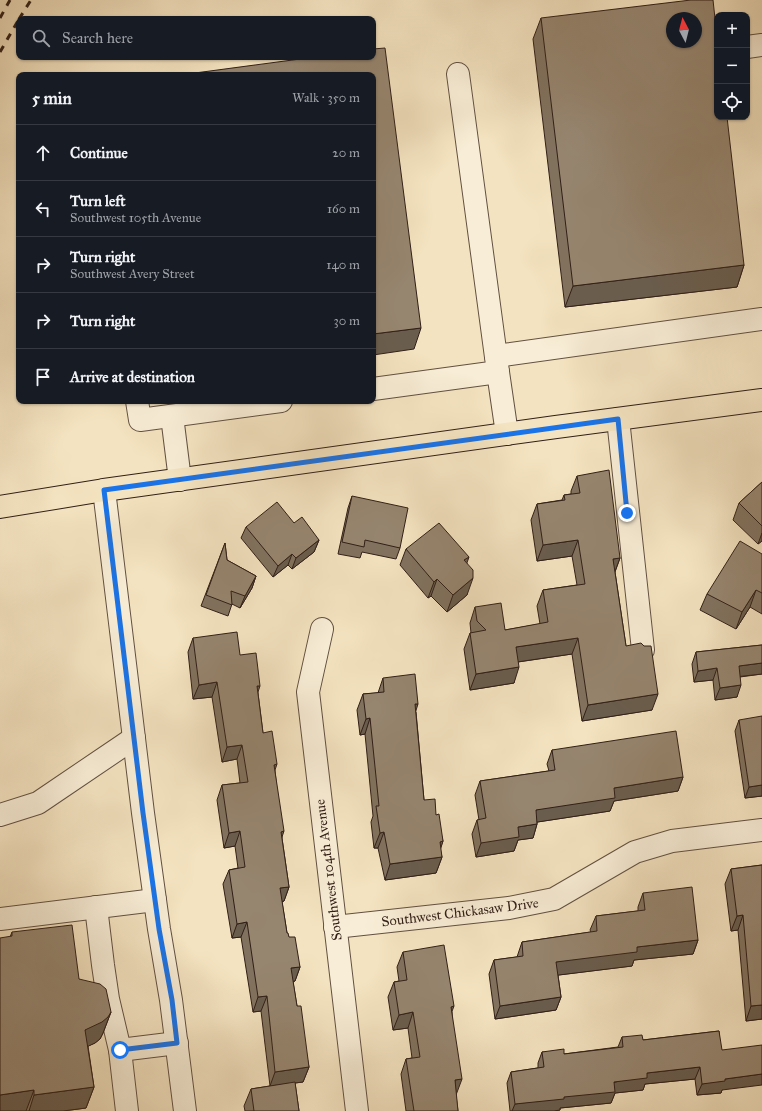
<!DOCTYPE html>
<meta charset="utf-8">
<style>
body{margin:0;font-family:"IM FELL Great Primer",serif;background:#242831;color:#f1f3f6}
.controls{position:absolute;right:12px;top:12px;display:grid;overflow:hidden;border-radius:8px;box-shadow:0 1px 3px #0004}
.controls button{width:36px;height:36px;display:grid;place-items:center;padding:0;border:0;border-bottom:1px solid #363941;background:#171b24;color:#f1f3f6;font:20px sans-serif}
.compass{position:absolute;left:666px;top:12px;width:36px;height:36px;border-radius:50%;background:#171b24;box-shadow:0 1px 3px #0004;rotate:353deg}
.stop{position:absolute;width:12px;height:12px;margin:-9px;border:3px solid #1a73e8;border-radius:50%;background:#fff}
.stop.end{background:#1a73e8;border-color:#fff;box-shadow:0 1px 4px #0008}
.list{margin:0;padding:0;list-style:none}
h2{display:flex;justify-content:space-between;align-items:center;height:52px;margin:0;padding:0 16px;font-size:17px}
h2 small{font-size:13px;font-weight:400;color:#9ea1a6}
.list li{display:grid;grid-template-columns:26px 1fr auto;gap:12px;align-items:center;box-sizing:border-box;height:56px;padding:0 16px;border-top:1px solid #363941}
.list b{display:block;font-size:15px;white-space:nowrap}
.list p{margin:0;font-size:13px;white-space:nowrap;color:#9ea1a6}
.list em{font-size:13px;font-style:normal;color:#9ea1a6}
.icon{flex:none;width:22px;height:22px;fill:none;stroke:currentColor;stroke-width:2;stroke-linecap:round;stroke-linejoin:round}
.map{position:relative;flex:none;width:762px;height:1111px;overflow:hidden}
.search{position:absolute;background:#171b24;box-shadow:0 1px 3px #0004;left:16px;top:16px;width:360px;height:44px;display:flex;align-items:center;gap:10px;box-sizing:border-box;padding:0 14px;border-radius:8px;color:#9ea1a6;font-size:15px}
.panel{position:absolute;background:#171b24;box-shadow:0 1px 3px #0004;left:16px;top:72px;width:360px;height:332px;border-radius:8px}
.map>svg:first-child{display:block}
</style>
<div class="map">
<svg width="762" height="1111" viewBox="0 0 762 1111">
<rect width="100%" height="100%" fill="#f4e3c0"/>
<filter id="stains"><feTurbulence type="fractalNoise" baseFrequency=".005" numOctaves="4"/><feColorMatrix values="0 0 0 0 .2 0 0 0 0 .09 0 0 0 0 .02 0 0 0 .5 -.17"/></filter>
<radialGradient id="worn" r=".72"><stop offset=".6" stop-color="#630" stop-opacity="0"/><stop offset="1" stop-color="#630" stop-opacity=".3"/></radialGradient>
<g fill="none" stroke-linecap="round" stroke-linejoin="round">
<defs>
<g id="minor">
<polyline points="747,47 762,45"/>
<polyline points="496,356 762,319"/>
<polyline points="498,372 507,434"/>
<polyline points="373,389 498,372 458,74"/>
<polyline points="137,401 140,420 281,401"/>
<polyline points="172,416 180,480"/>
<polyline points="618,419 643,650"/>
<polyline points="104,490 143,813 159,929 171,1000 185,1111"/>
<polyline points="322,629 308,692 357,1111"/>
<polyline points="0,815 38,803 134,738"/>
<polyline points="96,907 103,965 108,999 120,1050 127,1111"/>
<polyline points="0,919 155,900"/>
<polyline points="335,927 509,908 554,899 635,852 672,841 762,830"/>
<polyline points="120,1050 177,1043"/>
</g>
<polyline id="major" points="0,507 104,490 556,427 762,400"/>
</defs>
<use href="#minor" stroke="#625041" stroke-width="24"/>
<use href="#major" stroke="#311f17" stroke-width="24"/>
<use href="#minor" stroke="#f8edd6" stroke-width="22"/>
<use href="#major" stroke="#f4e3c0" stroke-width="22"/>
<g stroke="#311f17" stroke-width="3" stroke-dasharray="7 7" stroke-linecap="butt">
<polyline points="0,18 10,0"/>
<polyline points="19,19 31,0"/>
<polyline points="0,52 19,19"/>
</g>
</g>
<g fill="#81725f" stroke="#311f17">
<polygon points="541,18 744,265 737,287 565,307 533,39"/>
<polygon points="577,476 620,558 615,572 626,646 652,710 582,721 572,654 518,662 514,683 470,690 464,649 470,633 471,633 470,623 475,607 505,630 540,624 537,606 543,590 577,585 572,556 537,561 531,520 537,504 562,500 564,495 571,494 571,491"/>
<polygon points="762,482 762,541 758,544 733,520 739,503"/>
<polygon points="352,496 400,548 396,559 362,552 360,558 338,554 348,508"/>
<polygon points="294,523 319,540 314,552 292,569 288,565 273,577 241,538 246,527"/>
<polygon points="225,543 227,560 256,576 252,588 240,608 232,604 228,616 201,606"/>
<polygon points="406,549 467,563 467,595 447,612 431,596 428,598 400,565"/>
<polygon points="762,554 762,614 750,607 736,629 700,610 707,594"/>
<polygon points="193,638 240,655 258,693 263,733 275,771 282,838 289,887 284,901 282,902 287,933 300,967 295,981 293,982 297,1006 309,1067 303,1082 295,1083 299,1111 245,1111 244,1106 251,1089 270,1086 261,1011 253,1012 241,937 232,938 223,884 229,870 238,868 235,846 224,848 217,800 222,785 240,783 237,759 222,762 212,697 193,699 188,652"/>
<polygon points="762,645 762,674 740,677 737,697 715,700 713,680 694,682 692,664 696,652"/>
<polygon points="383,678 416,712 424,800 436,815 443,841 440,849 442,857 436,873 385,880 378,848 374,848 371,822 373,816 365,734 360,735 357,710 363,694 378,693"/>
<polygon points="739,720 762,796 745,798 735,731"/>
<polygon points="552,750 683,777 678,791 614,801 610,811 537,822 537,824 533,838 518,840 514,851 476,857 472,834 477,820 479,820 475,795 480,781 549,771 547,764"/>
<polygon points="762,865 762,1019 746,1021 738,930 731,931 725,884 731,869"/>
<polygon points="643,893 698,940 693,954 634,960 632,966 558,975 561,997 556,1010 495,1019 489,974 494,960 517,957 522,942 591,932 590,930 596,916 638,911 638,907"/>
<polygon points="12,932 79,979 111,1012 103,1033 100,1039 95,1043 88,1046 94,1087 86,1108 63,1111 0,1111 10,937"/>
<polygon points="403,952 452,1012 456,1095 458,1111 406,1111 401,1074 406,1059 412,1058 408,1028 393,1030 388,997 394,982 399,981 397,967"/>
<polygon points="719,1031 722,1090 721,1093 697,1095 695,1079 645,1084 643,1090 615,1093 611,1103 560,1108 560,1110 554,1111 510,1111 507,1083 511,1072 538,1068 538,1063 542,1052 564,1054 618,1047 622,1037 643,1040"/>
</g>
<g fill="#695d4e" stroke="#311f17">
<polygon points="744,265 737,287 565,307 573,286"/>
<polygon points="421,328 414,349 373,355 373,334"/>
<polygon points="762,533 762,541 758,544"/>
<polygon points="319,540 314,552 292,569 296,558"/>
<polygon points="578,540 572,556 537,561 543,545"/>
<polygon points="292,554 288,565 273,577 278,566"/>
<polygon points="469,557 463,574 464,560"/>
<polygon points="620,558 614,574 613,559"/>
<polygon points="256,576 252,588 240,608 245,596"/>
<polygon points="473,578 467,595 447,612 453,595"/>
<polygon points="437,579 431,596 428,598 434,582"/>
<polygon points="756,590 750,607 736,629 742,612"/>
<polygon points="578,638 572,654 510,663 516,647"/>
<polygon points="762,663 762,674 735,677 739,666"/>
<polygon points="519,667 514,683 470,690 476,674"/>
<polygon points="717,668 713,680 694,682 698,671"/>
<polygon points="217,682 212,697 193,699 199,685"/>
<polygon points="741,685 737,697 715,700 720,688"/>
<polygon points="257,686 260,686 255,701"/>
<polygon points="658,694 652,710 582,721 588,705"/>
<polygon points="415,704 418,704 413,720"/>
<polygon points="370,718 365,734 360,735 366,719"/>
<polygon points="242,745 237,759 222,762 227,747"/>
<polygon points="277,764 272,779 274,765"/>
<polygon points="683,777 678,791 614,801 610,811 531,823 536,810 614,788"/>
<polygon points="762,785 762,796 745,798 749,787"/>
<polygon points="537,824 533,838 518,840 514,851 476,857 481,843 518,827"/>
<polygon points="240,831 235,846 224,848 229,833"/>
<polygon points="284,831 279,846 281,832"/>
<polygon points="384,832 378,848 374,848 380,833"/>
<polygon points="443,841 438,857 440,842"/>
<polygon points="442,857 436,873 385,880 390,864"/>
<polygon points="289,887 284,901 275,903 280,888"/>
<polygon points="743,915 738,930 731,931 737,916"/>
<polygon points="247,922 241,937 232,938 237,924"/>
<polygon points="698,940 693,954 634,960 632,966 551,976 556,962 637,947"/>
<polygon points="300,967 295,981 286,983 291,968"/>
<polygon points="267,996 261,1011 253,1012 258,997"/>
<polygon points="561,997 556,1010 495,1019 500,1006"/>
<polygon points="762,1005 762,1019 746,1021 751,1006"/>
<polygon points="454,1006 448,1022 451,1007"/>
<polygon points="111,1012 103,1033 100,1039 95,1043 78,1051 85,1030"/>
<polygon points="413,1012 408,1028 393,1030 399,1015"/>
<polygon points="309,1067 303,1082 270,1086 275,1072"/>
<polygon points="700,1067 695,1079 645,1084 643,1090 615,1093 611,1103 560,1108 560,1110 554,1111 512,1111 515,1104 564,1097 647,1073"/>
<polygon points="762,1074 762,1085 722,1090 721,1093 697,1095 702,1084 725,1079"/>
<polygon points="462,1079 456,1095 455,1080"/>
<polygon points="94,1087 86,1108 63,1111 29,1111 34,1095"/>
<polygon points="34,1090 26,1111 0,1111 0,1095"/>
</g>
<g fill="#96856f" stroke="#311f17" fill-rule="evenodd">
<path d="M 691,0 L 713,0 L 717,37 L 717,117 L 727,117 L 744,265 L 573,286 L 541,18 ZM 672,18 L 696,18 L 696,42 L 672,42 Z"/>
<polygon points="385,48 421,328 373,334 373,75 180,75 315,57 373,57 373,49"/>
<polygon points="609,470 620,558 613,559 626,646 641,643 644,646 651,646 658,694 588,705 578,638 516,647 519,667 476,674 470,633 486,630 477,621 475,607 501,603 505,630 548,622 543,590 585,584 578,540 543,545 537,504 565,500 564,495 580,493 577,476"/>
<polygon points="762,482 762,526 739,503"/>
<polygon points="352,496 408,508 400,548 365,540 364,547 342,542"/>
<polygon points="277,502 294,523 302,517 319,540 296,558 292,554 278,566 246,527"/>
<polygon points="439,523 469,557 464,560 473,570 473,578 453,595 437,579 434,582 406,549"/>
<polygon points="740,541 762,554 762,593 756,590 742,612 707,594"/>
<polygon points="225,543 227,560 256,576 245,596 231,591 232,605 206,595"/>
<polygon points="237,632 240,655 256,653 260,686 257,686 263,733 272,731 277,764 274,765 284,831 281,832 289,887 280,888 287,933 288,933 289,937 295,937 300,967 291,968 297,1006 301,1006 309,1067 275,1072 267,996 258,997 247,922 237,924 229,870 245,867 240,831 229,833 222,785 248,782 242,745 227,747 217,682 199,685 193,638"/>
<polygon points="762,645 762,663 739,666 741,685 720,688 717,668 698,671 696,652"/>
<polygon points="415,674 418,704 415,704 424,800 435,799 436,815 439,814 443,841 440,842 442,857 390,864 384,832 380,833 376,806 379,806 370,718 366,719 363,694 384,692 383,678"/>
<polygon points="762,716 762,785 749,787 739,720"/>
<polygon points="676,731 683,777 614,788 615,798 536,810 537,824 518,827 519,837 481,843 477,820 486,818 480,781 555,770 552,750"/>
<polygon points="762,865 762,1005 751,1006 743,915 737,916 731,869"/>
<polygon points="692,887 698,940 637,947 637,952 556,962 561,997 500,1006 494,960 523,956 522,942 597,931 596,916 645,910 643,893"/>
<polygon points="72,925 79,979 100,984 106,989 111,1012 108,1017 102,1022 85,1030 94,1087 34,1095 34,1090 0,1095 0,938 12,936 12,932"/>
<polygon points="444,945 454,1006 451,1007 462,1079 455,1080 458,1111 414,1111 406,1059 420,1057 413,1012 399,1015 394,982 407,980 403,952"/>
<polygon points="719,1031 722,1050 762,1045 762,1074 725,1079 725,1081 702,1084 700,1067 647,1073 647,1078 614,1082 615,1092 564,1097 564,1099 515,1104 511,1072 544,1067 542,1052 564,1049 564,1054 623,1047 622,1037 642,1035 643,1040"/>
<polygon points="295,1082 299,1111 254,1111 251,1089"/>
</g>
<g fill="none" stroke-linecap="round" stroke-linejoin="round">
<polyline stroke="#1a73e8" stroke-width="5" points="120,1050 177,1043 172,1000 159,929 143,813 104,490 618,419 627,513"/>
</g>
<g text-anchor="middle" stroke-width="3" stroke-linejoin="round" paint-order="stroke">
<g font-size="14" fill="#311f17" stroke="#f8edd6">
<text transform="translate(328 870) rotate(-97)" y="5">Southwest 104th Avenue</text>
<text transform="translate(460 912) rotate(-7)" y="5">Southwest Chickasaw Drive</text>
</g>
</g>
<rect width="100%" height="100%" filter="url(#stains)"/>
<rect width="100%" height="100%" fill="url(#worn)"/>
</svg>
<div class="controls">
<button>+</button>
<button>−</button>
<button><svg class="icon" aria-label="locate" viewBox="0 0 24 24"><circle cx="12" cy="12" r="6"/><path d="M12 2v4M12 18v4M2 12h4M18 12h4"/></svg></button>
</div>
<svg class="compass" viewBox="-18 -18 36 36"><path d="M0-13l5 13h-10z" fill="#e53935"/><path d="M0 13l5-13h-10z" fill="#9ea1a6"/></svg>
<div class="stop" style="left:120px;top:1050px"></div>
<div class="stop end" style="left:627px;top:513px"></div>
<div class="search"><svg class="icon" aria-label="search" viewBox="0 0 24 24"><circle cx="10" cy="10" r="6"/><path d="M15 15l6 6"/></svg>Search here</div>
<section class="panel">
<h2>5 min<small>Walk · 350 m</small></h2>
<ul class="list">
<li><svg class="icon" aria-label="ahead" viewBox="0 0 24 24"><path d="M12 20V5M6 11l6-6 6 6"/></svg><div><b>Continue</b></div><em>20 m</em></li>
<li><svg class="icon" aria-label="left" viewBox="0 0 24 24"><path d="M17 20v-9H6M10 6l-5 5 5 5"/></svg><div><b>Turn left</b><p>Southwest 105th Avenue</p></div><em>160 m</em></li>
<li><svg class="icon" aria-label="right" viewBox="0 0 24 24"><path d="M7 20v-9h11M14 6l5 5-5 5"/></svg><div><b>Turn right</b><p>Southwest Avery Street</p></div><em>140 m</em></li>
<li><svg class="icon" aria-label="right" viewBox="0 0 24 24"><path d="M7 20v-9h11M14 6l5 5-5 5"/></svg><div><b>Turn right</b></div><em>30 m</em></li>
<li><svg class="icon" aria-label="arrive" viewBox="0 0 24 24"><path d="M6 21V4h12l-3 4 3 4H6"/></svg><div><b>Arrive at destination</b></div></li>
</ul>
</section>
</div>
